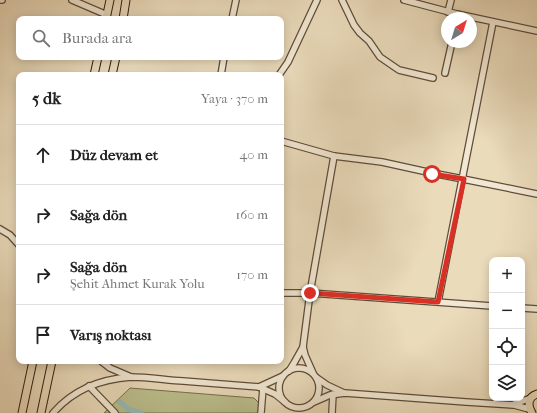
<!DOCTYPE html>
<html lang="tr">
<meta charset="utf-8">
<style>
body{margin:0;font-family:"IM FELL French Canon",serif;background:#f6f6f6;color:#222}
.controls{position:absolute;right:12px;bottom:12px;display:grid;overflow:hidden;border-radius:8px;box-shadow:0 2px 10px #0003}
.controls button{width:36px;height:36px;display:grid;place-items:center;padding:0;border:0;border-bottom:1px solid #e0e0e0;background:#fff;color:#222;font:20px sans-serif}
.compass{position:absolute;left:441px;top:12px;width:36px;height:36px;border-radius:50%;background:#fff;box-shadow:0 2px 10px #0003;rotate:38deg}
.stop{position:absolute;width:12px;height:12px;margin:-9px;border:3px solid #d93025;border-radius:50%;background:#fff}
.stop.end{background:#d93025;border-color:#fff;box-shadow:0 1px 4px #0008}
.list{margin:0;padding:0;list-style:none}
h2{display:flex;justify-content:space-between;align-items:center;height:52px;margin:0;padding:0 16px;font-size:17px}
h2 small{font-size:13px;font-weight:400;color:#767676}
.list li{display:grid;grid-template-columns:26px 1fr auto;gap:12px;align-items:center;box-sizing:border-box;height:60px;padding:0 16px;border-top:1px solid #e0e0e0}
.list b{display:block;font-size:15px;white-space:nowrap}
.list p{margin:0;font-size:13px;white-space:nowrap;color:#767676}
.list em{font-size:13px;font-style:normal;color:#767676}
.icon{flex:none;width:22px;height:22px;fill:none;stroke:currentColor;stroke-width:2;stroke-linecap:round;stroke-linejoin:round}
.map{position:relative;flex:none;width:537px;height:413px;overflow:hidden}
.search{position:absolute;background:#fff;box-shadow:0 2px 10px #0003;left:16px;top:16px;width:268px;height:44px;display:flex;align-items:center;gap:10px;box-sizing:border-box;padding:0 14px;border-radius:8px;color:#767676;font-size:15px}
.panel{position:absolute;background:#fff;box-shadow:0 2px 10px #0003;left:16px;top:72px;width:268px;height:292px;border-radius:8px}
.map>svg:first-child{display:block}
</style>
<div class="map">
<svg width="537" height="413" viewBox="0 0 537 413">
<rect width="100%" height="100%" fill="#eadbbb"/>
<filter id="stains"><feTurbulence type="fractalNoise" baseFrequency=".005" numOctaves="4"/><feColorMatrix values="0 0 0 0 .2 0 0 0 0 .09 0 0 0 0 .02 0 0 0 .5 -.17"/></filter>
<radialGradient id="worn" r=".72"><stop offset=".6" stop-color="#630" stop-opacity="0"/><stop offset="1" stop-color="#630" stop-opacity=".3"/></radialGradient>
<polygon fill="#bbbf8d" stroke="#766e4e" points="130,388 254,398 260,404 259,413 104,413"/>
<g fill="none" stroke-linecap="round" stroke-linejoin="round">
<polyline stroke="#99bab6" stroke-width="5.5" points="120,402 128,409 141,413"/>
<defs>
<g id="minor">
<polyline points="0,0 2,0"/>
<polyline points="72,0 107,15"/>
<polyline points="342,0 354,25 360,33 369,41 380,57 399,70 433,78"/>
<polyline points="404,0 457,14"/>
<polyline points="448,12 451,0"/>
<polyline points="456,18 457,14 537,31"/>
<polyline points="232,19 236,0"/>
<polyline points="445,73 452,42"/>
<polyline points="221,75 224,57"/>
<polyline points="279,75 288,62 317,0"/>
<polyline points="281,141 334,156 382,162 432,173 463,179 537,194"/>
<polyline points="0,229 10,235 19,245"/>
<polyline points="281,293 310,293 334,156"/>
<polyline points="438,302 493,22"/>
<polyline points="522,308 537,309"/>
<polyline points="101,361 110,368 131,377"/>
<circle cx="299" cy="388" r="20"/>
<polyline points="289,371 294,363 303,347"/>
<polyline points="313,373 305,355 303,347 310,293 492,306"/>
<polyline points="317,378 327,385 344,393"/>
<polyline points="89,386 115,413"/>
<polyline points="259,387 283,376"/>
<polyline points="314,402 330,395 345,393 466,402 514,405 529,409"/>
<polyline points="514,404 531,398"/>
<path d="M 53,413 C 73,390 101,379 131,377 C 148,377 166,380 183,381 C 208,383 233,385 259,387 L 275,394 L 285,402"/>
<polyline points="261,413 263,388"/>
<polyline points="332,413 333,394"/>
</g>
<g id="major">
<polyline points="106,19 110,0"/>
<polyline points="123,19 126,0"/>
<polyline points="94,75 98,57"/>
<polyline points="112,75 116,57"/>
<polyline points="22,413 33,361"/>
<polyline points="41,413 52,361"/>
<path d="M 532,413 C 527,405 528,397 537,394"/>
</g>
</defs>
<use href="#minor" stroke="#604c3a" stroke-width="8"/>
<use href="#major" stroke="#321c0f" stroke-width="9"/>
<use href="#minor" stroke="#f1e8d3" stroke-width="5.5"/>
<use href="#major" stroke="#eadbbb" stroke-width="7"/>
</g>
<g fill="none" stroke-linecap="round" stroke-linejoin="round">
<polyline stroke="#d93025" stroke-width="5" points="310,293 438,302 464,179 432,174"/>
</g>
<rect width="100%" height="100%" filter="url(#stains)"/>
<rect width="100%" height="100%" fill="url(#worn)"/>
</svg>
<div class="controls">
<button>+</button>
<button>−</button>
<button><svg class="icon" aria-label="locate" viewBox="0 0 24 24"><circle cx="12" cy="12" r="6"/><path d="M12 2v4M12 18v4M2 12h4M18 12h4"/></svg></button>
<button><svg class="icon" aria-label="layers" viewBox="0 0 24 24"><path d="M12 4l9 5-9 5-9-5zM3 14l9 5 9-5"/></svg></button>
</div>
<svg class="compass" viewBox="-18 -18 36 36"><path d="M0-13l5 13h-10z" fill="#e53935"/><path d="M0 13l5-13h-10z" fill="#767676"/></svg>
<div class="stop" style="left:432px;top:174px"></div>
<div class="stop end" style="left:310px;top:293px"></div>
<div class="search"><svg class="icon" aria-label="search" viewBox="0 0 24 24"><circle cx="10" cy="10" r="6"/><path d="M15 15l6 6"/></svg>Burada ara</div>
<section class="panel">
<h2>5 dk<small>Yaya · 370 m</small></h2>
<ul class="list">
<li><svg class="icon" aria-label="ahead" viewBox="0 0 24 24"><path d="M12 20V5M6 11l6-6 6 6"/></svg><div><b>Düz devam et</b></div><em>40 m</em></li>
<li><svg class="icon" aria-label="right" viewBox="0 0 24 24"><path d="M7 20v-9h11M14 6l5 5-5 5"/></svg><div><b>Sağa dön</b></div><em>160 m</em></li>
<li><svg class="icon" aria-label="right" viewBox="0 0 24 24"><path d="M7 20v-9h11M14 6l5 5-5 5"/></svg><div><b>Sağa dön</b><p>Şehit Ahmet Kurak Yolu</p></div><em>170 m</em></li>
<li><svg class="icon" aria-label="arrive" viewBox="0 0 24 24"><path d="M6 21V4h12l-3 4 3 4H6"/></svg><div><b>Varış noktası</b></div></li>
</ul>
</section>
</div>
